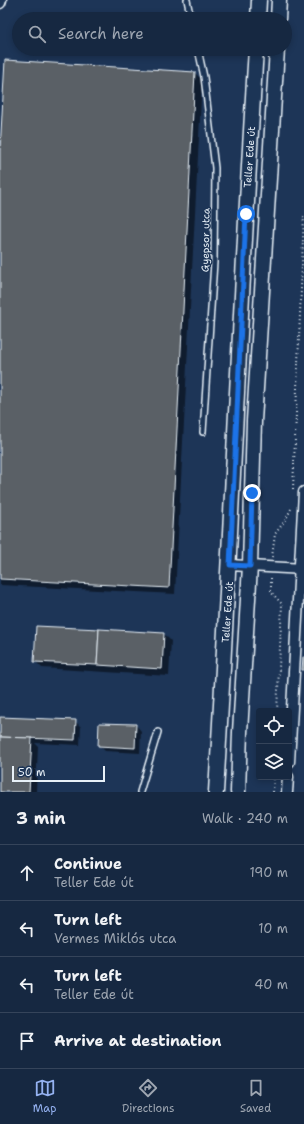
<!DOCTYPE html>
<meta charset="utf-8">
<style>
body{margin:0;font-family:"Shantell Sans",sans-serif;background:#23344c;color:#f1f3f6}
.controls{position:absolute;right:12px;bottom:12px;display:grid;overflow:hidden;border-radius:4px;box-shadow:0 2px 6px #0003}
.controls button{width:36px;height:36px;display:grid;place-items:center;padding:0;border:0;border-bottom:1px solid #35445a;background:#162841;color:#f1f3f6;font:20px sans-serif}
.scale{position:absolute;left:12px;bottom:10px;width:93px;box-sizing:border-box;padding-left:4px;border:2px solid #e8f1f8;border-top:0;font-size:11px;line-height:14px;white-space:nowrap;color:#e8f1f8;-webkit-text-stroke:3px #1d3557;paint-order:stroke}
.stop{position:absolute;width:12px;height:12px;margin:-9px;border:3px solid #1a73e8;border-radius:50%;background:#fff}
.stop.end{background:#1a73e8;border-color:#fff;box-shadow:0 1px 4px #0008}
.list{margin:0;padding:0;list-style:none}
h2{display:flex;justify-content:space-between;align-items:center;height:52px;margin:0;padding:0 16px;font-size:17px}
h2 small{font-size:13px;font-weight:400;color:#9ea6b1}
.list li{display:grid;grid-template-columns:26px 1fr auto;gap:12px;align-items:center;box-sizing:border-box;height:56px;padding:0 16px;border-top:1px solid #35445a}
.list b{display:block;font-size:15px;white-space:nowrap}
.list p{margin:0;font-size:13px;white-space:nowrap;color:#9ea6b1}
.list em{font-size:13px;font-style:normal;color:#9ea6b1}
.icon{flex:none;width:22px;height:22px;fill:none;stroke:currentColor;stroke-width:2;stroke-linecap:round;stroke-linejoin:round}
.map{position:relative;flex:none;width:304px;height:792px;overflow:hidden}
.search{position:absolute;background:#162841;box-shadow:0 2px 6px #0003;left:12px;right:12px;top:12px;height:44px;display:flex;align-items:center;gap:10px;box-sizing:border-box;padding:0 14px;border-radius:22px;color:#9ea6b1;font-size:15px}
.sheet{height:276px;background:#162841}
nav{display:flex;justify-content:space-around;align-items:center;box-sizing:border-box;height:56px;border-top:1px solid #35445a;background:#162841;font-size:11px;color:#9ea6b1}
nav a{display:grid;justify-items:center;gap:2px}
nav .on{color:#95b2f1}
.map>svg:first-child{display:block}
</style>
<div class="map">
<svg width="304" height="792" viewBox="0 0 304 792">
<rect width="100%" height="100%" fill="#1d3557"/>
<filter id="ink" filterUnits="userSpaceOnUse"><feTurbulence type="fractalNoise" baseFrequency=".025" numOctaves="2"/><feDisplacementMap in="SourceGraphic" scale="8" xChannelSelector="R" yChannelSelector="G"/><feConvolveMatrix kernelMatrix="1 2 1 2 8 2 1 2 1" color-interpolation-filters="sRGB"/></filter>
<g filter="url(#ink)">
<g fill="#0007">
<polygon points="195,73 202,80 175,594 0,585 0,169"/>
<polygon points="37,627 164,634 171,641 169,676 42,668 35,661"/>
<polygon points="0,718 75,721 81,727 80,745 35,743 38,746 36,792 0,792"/>
<polygon points="136,725 141,731 140,753 105,751 100,746"/>
</g>
<g fill="#5a6066" stroke="#e8f1f8">
<polygon points="5,60 195,72 169,588 0,579 0,151"/>
<polygon points="36,626 99,629 97,665 34,662"/>
<polygon points="99,629 164,633 162,669 97,665"/>
<polygon points="303,657 304,657 304,670 302,670"/>
<polygon points="0,717 76,720 75,740 0,737"/>
<polygon points="99,723 136,724 135,748 98,746"/>
<polygon points="0,737 32,738 29,792 0,792"/>
</g>
<g fill="none" stroke-linecap="round" stroke-linejoin="round">
<defs>
<g id="service">
<polyline points="187,0 191,19"/>
<polyline points="198,49 204,77 215,168 214,262 203,432"/>
<polyline points="140,792 158,732"/>
</g>
<g id="minor">
<polyline points="0,3 1,0"/>
<polyline points="229,565 304,569"/>
<polyline points="289,762 304,492"/>
<polyline points="287,792 288,777"/>
</g>
<g id="secondary">
<polyline points="258,19 259,0"/>
<polyline points="278,19 279,0"/>
<path d="M 216,792 C 231,544 240,297 256,49"/>
<polyline points="238,792 240,732 250,566 254,421 277,49"/>
</g>
</defs>
<use href="#service" stroke="#e8f1f8" stroke-width="8"/>
<use href="#minor" stroke="#e8f1f8" stroke-width="13"/>
<use href="#secondary" stroke="#e8f1f8" stroke-width="17"/>
<g stroke="#e8f1f8" stroke-width="2" stroke-dasharray="1 3" stroke-linecap="butt">
<polyline points="293,489 304,214"/>
<polyline points="272,557 275,534 286,519 291,509"/>
<polyline points="271,578 271,592 282,604 277,711"/>
<polyline points="273,792 274,777"/>
</g>
<use href="#service" stroke="#1d3557" stroke-width="5"/>
<use href="#minor" stroke="#1d3557" stroke-width="10"/>
<use href="#secondary" stroke="#1d3557" stroke-width="14"/>
</g>
</g>
<g fill="none" stroke-linecap="round" stroke-linejoin="round" filter="url(#ink)">
<polyline stroke="#1a73e8" stroke-width="5" points="246,214 230,565 250,566 252,493"/>
</g>
<g text-anchor="middle" stroke-width="3" stroke-linejoin="round" paint-order="stroke">
<g font-size="10" fill="#e8f1f8" stroke="#1d3557">
<text transform="translate(249 157) rotate(-86)" y="4">Teller Ede út</text>
<text transform="translate(205 240) rotate(-89)" y="4">Gyepsor utca</text>
<text transform="translate(227 612) rotate(-86)" y="4">Teller Ede út</text>
</g>
</g>
</svg>
<div class="controls">
<button><svg class="icon" aria-label="locate" viewBox="0 0 24 24"><circle cx="12" cy="12" r="6"/><path d="M12 2v4M12 18v4M2 12h4M18 12h4"/></svg></button>
<button><svg class="icon" aria-label="layers" viewBox="0 0 24 24"><path d="M12 4l9 5-9 5-9-5zM3 14l9 5 9-5"/></svg></button>
</div>
<div class="scale">50 m</div>
<div class="stop" style="left:246px;top:214px"></div>
<div class="stop end" style="left:252px;top:493px"></div>
<div class="search"><svg class="icon" aria-label="search" viewBox="0 0 24 24"><circle cx="10" cy="10" r="6"/><path d="M15 15l6 6"/></svg>Search here</div>
</div>
<section class="sheet">
<h2>3 min<small>Walk · 240 m</small></h2>
<ul class="list">
<li><svg class="icon" aria-label="ahead" viewBox="0 0 24 24"><path d="M12 20V5M6 11l6-6 6 6"/></svg><div><b>Continue</b><p>Teller Ede út</p></div><em>190 m</em></li>
<li><svg class="icon" aria-label="left" viewBox="0 0 24 24"><path d="M17 20v-9H6M10 6l-5 5 5 5"/></svg><div><b>Turn left</b><p>Vermes Miklós utca</p></div><em>10 m</em></li>
<li><svg class="icon" aria-label="left" viewBox="0 0 24 24"><path d="M17 20v-9H6M10 6l-5 5 5 5"/></svg><div><b>Turn left</b><p>Teller Ede út</p></div><em>40 m</em></li>
<li><svg class="icon" aria-label="arrive" viewBox="0 0 24 24"><path d="M6 21V4h12l-3 4 3 4H6"/></svg><div><b>Arrive at destination</b></div></li>
</ul>
</section>
<nav>
<a class="on"><svg class="icon" aria-label="map" viewBox="0 0 24 24"><path d="M3 6l6-2 6 2 6-2v14l-6 2-6-2-6 2zM9 4v14M15 6v14"/></svg>Map</a>
<a><svg class="icon" aria-label="directions" viewBox="0 0 24 24"><path d="M12 3l9 9-9 9-9-9zM9 14v-3h6M13 9l2 2-2 2"/></svg>Directions</a>
<a><svg class="icon" aria-label="saved" viewBox="0 0 24 24"><path d="M7 4h10v16l-5-4-5 4z"/></svg>Saved</a>
</nav>
